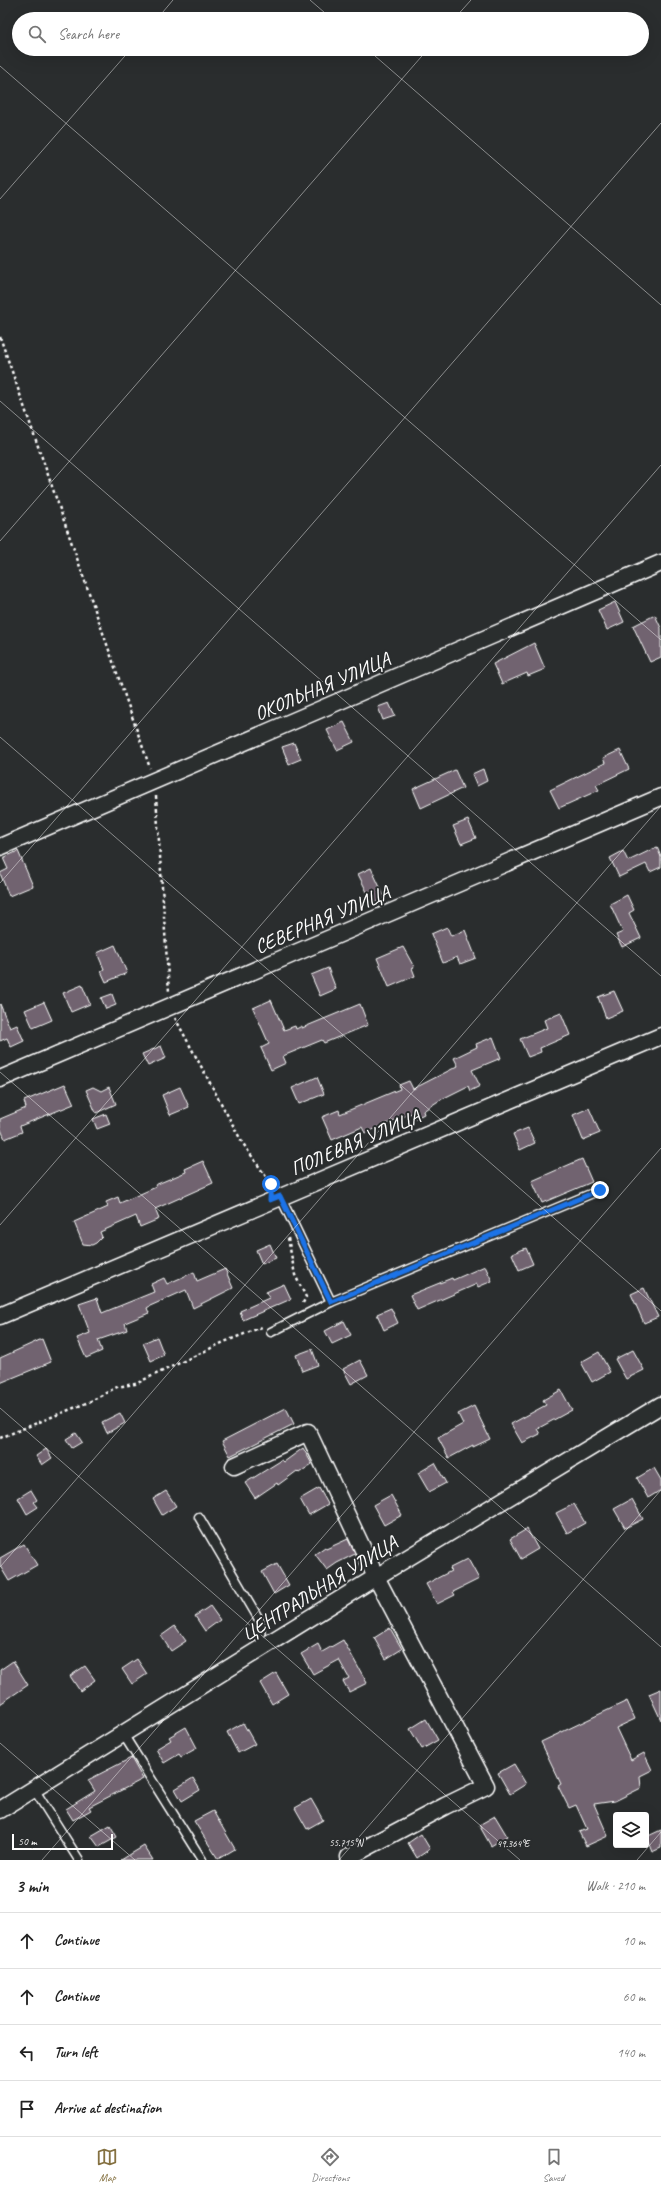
<!DOCTYPE html>
<meta charset="utf-8">
<style>
body{margin:0;font-family:Caveat,sans-serif;background:#f6f6f6;color:#222}
.controls{position:absolute;right:12px;bottom:12px;display:grid;overflow:hidden;border-radius:4px;box-shadow:0 4px 16px #0002}
.controls button{width:36px;height:36px;display:grid;place-items:center;padding:0;border:0;border-bottom:1px solid #e0e0e0;background:#fff;color:#222;font:20px sans-serif}
.scale{position:absolute;left:12px;bottom:10px;width:101px;box-sizing:border-box;padding-left:4px;border:2px solid #fff;border-top:0;font-size:11px;line-height:14px;white-space:nowrap;color:#fff;-webkit-text-stroke:3px #2a2d2e;paint-order:stroke}
.stop{position:absolute;width:12px;height:12px;margin:-9px;border:3px solid #1a73e8;border-radius:50%;background:#fff}
.stop.end{background:#1a73e8;border-color:#fff;box-shadow:0 1px 4px #0008}
.list{margin:0;padding:0;list-style:none}
h2{display:flex;justify-content:space-between;align-items:center;height:52px;margin:0;padding:0 16px;font-size:17px}
h2 small{font-size:13px;font-weight:400;color:#767676}
.list li{display:grid;grid-template-columns:26px 1fr auto;gap:12px;align-items:center;box-sizing:border-box;height:56px;padding:0 16px;border-top:1px solid #e0e0e0}
.list b{display:block;font-size:15px;white-space:nowrap}
.list em{font-size:13px;font-style:normal;color:#767676}
.icon{flex:none;width:22px;height:22px;fill:none;stroke:currentColor;stroke-width:2;stroke-linecap:round;stroke-linejoin:round}
.map{position:relative;flex:none;width:661px;height:1860px;overflow:hidden}
.search{position:absolute;background:#fff;box-shadow:0 4px 16px #0002;left:12px;right:12px;top:12px;height:44px;display:flex;align-items:center;gap:10px;box-sizing:border-box;padding:0 14px;border-radius:22px;color:#767676;font-size:15px}
.sheet{height:276px;background:#fff}
nav{display:flex;justify-content:space-around;align-items:center;box-sizing:border-box;height:56px;border-top:1px solid #e0e0e0;background:#fff;font-size:11px;color:#767676}
nav a{display:grid;justify-items:center;gap:2px}
nav .on{color:#857141}
.map>svg:first-child{display:block}
</style>
<div class="map">
<svg width="661" height="1860" viewBox="0 0 661 1860">
<rect width="100%" height="100%" fill="#2a2d2e"/>
<filter id="ink" filterUnits="userSpaceOnUse"><feTurbulence type="fractalNoise" baseFrequency=".025" numOctaves="2"/><feDisplacementMap in="SourceGraphic" scale="8" xChannelSelector="R" yChannelSelector="G"/><feConvolveMatrix kernelMatrix="1 2 1 2 8 2 1 2 1" color-interpolation-filters="sRGB"/></filter>
<g filter="url(#ink)">
<g fill="#716370" stroke="#fff">
<polygon points="615,602 624,622 607,630 598,610"/>
<polygon points="655,615 661,628 661,657 650,662 633,626"/>
<polygon points="534,643 545,669 528,676 527,673 502,684 493,664"/>
<polygon points="389,703 395,716 383,720 378,707"/>
<polygon points="344,722 354,742 337,750 327,730"/>
<polygon points="294,743 301,759 289,764 282,747"/>
<polygon points="620,750 629,769 596,785 599,790 559,808 550,790 605,763 603,758"/>
<polygon points="483,769 487,781 477,786 472,774"/>
<polygon points="455,770 463,788 421,808 413,789"/>
<polygon points="468,820 476,838 461,844 453,826"/>
<polygon points="657,847 661,857 661,867 650,872 646,864 619,877 610,858 623,851 628,861"/>
<polygon points="18,851 33,886 9,896 0,873 8,869 3,858"/>
<polygon points="371,868 385,898 373,904 358,874"/>
<polygon points="627,895 634,910 629,913 641,938 622,947 616,935 623,932 610,904"/>
<polygon points="447,927 451,936 465,930 476,958 460,964 457,957 443,963 431,934"/>
<polygon points="115,945 127,973 106,982 101,971 104,969 97,953"/>
<polygon points="403,947 414,967 412,968 415,976 389,987 377,958"/>
<polygon points="328,968 336,989 320,996 311,975"/>
<polygon points="82,985 90,1004 71,1012 63,993"/>
<polygon points="614,991 623,1011 606,1018 598,997"/>
<polygon points="112,994 116,1005 106,1009 101,998"/>
<polygon points="271,1000 284,1030 295,1026 296,1029 302,1026 302,1028 360,1004 368,1025 324,1043 322,1040 283,1056 286,1063 271,1070 261,1048 269,1044 253,1008"/>
<polygon points="44,1002 52,1020 33,1028 25,1010"/>
<polygon points="0,1004 10,1028 17,1025 24,1041 11,1047 7,1038 0,1041"/>
<polygon points="561,1013 570,1035 540,1048 541,1052 528,1057 520,1039 547,1028 544,1020"/>
<polygon points="493,1037 501,1058 472,1070 480,1086 470,1091 468,1086 440,1100 423,1111 424,1114 414,1119 412,1113 365,1133 362,1127 332,1140 322,1117 339,1110 340,1114 400,1089 399,1085 409,1081 413,1089 458,1066 454,1058 477,1047 476,1044"/>
<polygon points="161,1046 166,1058 148,1066 142,1054"/>
<polygon points="317,1077 324,1094 299,1104 292,1088"/>
<polygon points="65,1084 74,1104 20,1126 22,1132 5,1139 0,1127 0,1119 26,1108 24,1101"/>
<polygon points="93,1087 101,1091 109,1087 116,1104 96,1113 86,1090"/>
<polygon points="180,1087 189,1107 170,1115 162,1095"/>
<polygon points="589,1108 600,1133 583,1140 573,1115"/>
<polygon points="106,1114 110,1124 97,1129 93,1119"/>
<polygon points="528,1128 535,1143 520,1150 513,1134"/>
<polygon points="582,1159 592,1182 542,1203 532,1181"/>
<polygon points="203,1161 213,1183 155,1209 159,1219 140,1227 136,1216 100,1232 102,1237 96,1243 92,1245 83,1244 74,1222 108,1207 106,1202 118,1197 120,1203 156,1187 155,1185 186,1172 185,1169"/>
<polygon points="270,1244 276,1258 262,1264 256,1250"/>
<polygon points="526,1248 533,1264 519,1270 512,1254"/>
<polygon points="485,1266 492,1281 478,1287 477,1284 417,1310 410,1295 452,1278 453,1280"/>
<polygon points="225,1269 233,1288 193,1308 186,1290 150,1306 147,1308 149,1313 125,1323 127,1330 98,1340 102,1351 86,1358 77,1338 90,1333 79,1304 97,1298 102,1313 154,1292 151,1284 164,1278 167,1284 194,1272 197,1281"/>
<polygon points="284,1284 291,1299 243,1320 240,1311 269,1298 266,1292"/>
<polygon points="644,1288 658,1317 644,1323 631,1294"/>
<polygon points="391,1308 398,1323 384,1330 377,1314"/>
<polygon points="344,1321 351,1335 332,1344 325,1331"/>
<polygon points="157,1337 164,1355 151,1361 143,1343"/>
<polygon points="42,1339 51,1362 0,1383 0,1358"/>
<polygon points="312,1349 318,1365 302,1371 296,1355"/>
<polygon points="633,1350 644,1370 626,1379 615,1359"/>
<polygon points="599,1352 610,1372 592,1382 581,1362"/>
<polygon points="360,1360 368,1375 351,1384 343,1369"/>
<polygon points="561,1390 572,1410 537,1429 540,1434 522,1443 511,1424 546,1405 543,1400"/>
<polygon points="474,1406 490,1439 473,1447 473,1445 449,1458 438,1438 463,1424 458,1414"/>
<polygon points="286,1408 294,1424 230,1456 222,1441"/>
<polygon points="120,1413 125,1423 107,1433 102,1422"/>
<polygon points="76,1433 82,1442 72,1448 66,1439"/>
<polygon points="303,1448 312,1464 299,1473 297,1471 278,1485 277,1483 255,1498 245,1483 282,1460 284,1462"/>
<polygon points="46,1449 52,1458 42,1465 36,1456"/>
<polygon points="435,1463 446,1483 429,1492 418,1473"/>
<polygon points="654,1468 661,1480 661,1490 648,1498 637,1478"/>
<polygon points="319,1488 328,1504 309,1515 300,1499"/>
<polygon points="31,1490 37,1500 34,1502 38,1507 27,1514 18,1498"/>
<polygon points="166,1491 176,1506 162,1515 153,1499"/>
<polygon points="391,1495 402,1515 384,1525 373,1505"/>
<polygon points="632,1499 643,1519 625,1528 614,1509"/>
<polygon points="574,1504 585,1523 567,1533 556,1513"/>
<polygon points="527,1529 538,1549 521,1559 510,1539"/>
<polygon points="348,1539 355,1554 337,1563 327,1570 315,1554 325,1547 326,1549"/>
<polygon points="24,1544 37,1565 9,1581 0,1566 0,1558"/>
<polygon points="468,1559 479,1579 453,1592 455,1595 437,1604 426,1584 451,1571 450,1568"/>
<polygon points="277,1564 289,1585 274,1594 262,1572"/>
<polygon points="210,1606 220,1620 205,1631 195,1616"/>
<polygon points="175,1626 186,1641 171,1651 161,1636"/>
<polygon points="390,1628 402,1649 386,1659 374,1638"/>
<polygon points="343,1640 367,1683 349,1692 343,1681 349,1678 339,1660 313,1674 301,1654 318,1644 322,1652"/>
<polygon points="137,1659 147,1674 132,1684 122,1669"/>
<polygon points="13,1661 28,1685 0,1704 0,1670"/>
<polygon points="85,1666 95,1680 80,1691 70,1676"/>
<polygon points="276,1673 288,1694 272,1704 260,1683"/>
<polygon points="661,1689 661,1720 649,1694"/>
<polygon points="627,1701 635,1719 616,1728 631,1760 644,1753 652,1770 640,1776 641,1788 615,1801 594,1804 608,1836 586,1846 579,1832 587,1829 576,1805 569,1808 558,1786 561,1784 541,1742"/>
<polygon points="426,1719 438,1740 422,1749 410,1729"/>
<polygon points="243,1723 255,1744 238,1753 227,1732"/>
<polygon points="186,1727 197,1748 181,1757 179,1754 164,1763 156,1749 171,1740 169,1737"/>
<polygon points="131,1758 143,1779 89,1807 91,1810 73,1820 66,1809 95,1791 88,1780"/>
<polygon points="514,1764 526,1784 510,1794 498,1773"/>
<polygon points="193,1778 200,1790 182,1801 175,1789"/>
<polygon points="311,1799 323,1820 307,1829 295,1808"/>
<polygon points="213,1811 235,1849 218,1859 194,1821"/>
<polygon points="495,1816 507,1836 491,1846 479,1825"/>
<polygon points="110,1825 117,1837 99,1847 91,1836"/>
<polygon points="661,1830 661,1848 652,1852 646,1837"/>
<polygon points="421,1834 430,1849 417,1858 408,1843"/>
<polygon points="144,1846 153,1860 121,1860"/>
</g>
<g fill="none" stroke-linecap="round" stroke-linejoin="round">
<defs>
<g id="service">
<polyline points="280,1196 331,1302 600,1190"/>
<polyline points="271,1332 331,1302"/>
<polyline points="199,1517 260,1621 261,1648"/>
<polyline points="123,1734 202,1860"/>
<polyline points="34,1789 79,1860"/>
</g>
<g id="minor">
<polyline points="0,847 661,563"/>
<polyline points="0,1079 661,797"/>
<polyline points="0,1316 661,1036"/>
<polyline points="234,1466 308,1432 376,1577 486,1786 445,1806 349,1857 351,1860"/>
<polyline points="0,1810 376,1577 661,1405"/>
</g>
</defs>
<use href="#service" stroke="#fff" stroke-width="11"/>
<use href="#minor" stroke="#fff" stroke-width="19"/>
<g stroke="#fff" stroke-width="2.5" stroke-dasharray="3 3" stroke-linecap="butt">
<polyline points="0,337 150,768"/>
<polyline points="156,796 169,992"/>
<polyline points="175,1018 242,1142 271,1184 271,1187"/>
<polyline points="288,1238 295,1275 306,1297 302,1305"/>
<polyline points="0,1438 91,1401 117,1387 135,1384 224,1342 262,1327"/>
</g>
<use href="#service" stroke="#2a2d2e" stroke-width="8"/>
<use href="#minor" stroke="#2a2d2e" stroke-width="16"/>
</g>
</g>
<g fill="none" stroke-linecap="round" stroke-linejoin="round" filter="url(#ink)">
<polyline stroke="#1a73e8" stroke-width="5" points="271,1184 270,1200 280,1196 331,1302 600,1190"/>
</g>
<path fill="none" stroke="#fff" stroke-width="1" stroke-opacity="0.45" d="M 310,0 L 332,19M 157,19 L 173,0M 454,19 L 471,0M 367,49 L 661,305M 0,66 L 661,640M 0,199 L 131,49M 0,401 L 661,976M 0,541 L 428,49M 0,737 L 661,1311M 0,883 L 661,123M 0,1072 L 661,1647M 0,1225 L 661,465M 0,1408 L 520,1860M 0,1567 L 661,806M 0,1743 L 135,1860M 42,1860 L 661,1148M 339,1860 L 661,1490M 637,1860 L 661,1832"/>
<g text-anchor="middle" stroke-width="4" stroke-linejoin="round" paint-order="stroke">
<g font-size="20" fill="#fff" stroke="#2a2d2e">
<text transform="translate(322 686) rotate(-23)" y="7">ОКОЛЬНАЯ УЛИЦА</text>
<text transform="translate(322 919) rotate(-23)" y="7">СЕВЕРНАЯ УЛИЦА</text>
<text transform="translate(355 1142) rotate(-23)" y="7">ПОЛЕВАЯ УЛИЦА</text>
<text transform="translate(319 1588) rotate(-32)" y="7">ЦЕНТРАЛЬНАЯ УЛИЦА</text>
</g>
</g>
<g font-size="10" text-anchor="middle" fill="#fff" stroke="#2a2d2e" stroke-width="4" stroke-linejoin="round" paint-order="stroke">
<text x="346" y="1846">55.715°N</text>
<text x="513" y="1847">49.364°E</text>
</g>
</svg>
<div class="controls">
<button><svg class="icon" aria-label="layers" viewBox="0 0 24 24"><path d="M12 4l9 5-9 5-9-5zM3 14l9 5 9-5"/></svg></button>
</div>
<div class="scale">50 m</div>
<div class="stop" style="left:271px;top:1184px"></div>
<div class="stop end" style="left:600px;top:1190px"></div>
<div class="search"><svg class="icon" aria-label="search" viewBox="0 0 24 24"><circle cx="10" cy="10" r="6"/><path d="M15 15l6 6"/></svg>Search here</div>
</div>
<section class="sheet">
<h2>3 min<small>Walk · 210 m</small></h2>
<ul class="list">
<li><svg class="icon" aria-label="ahead" viewBox="0 0 24 24"><path d="M12 20V5M6 11l6-6 6 6"/></svg><div><b>Continue</b></div><em>10 m</em></li>
<li><svg class="icon" aria-label="ahead" viewBox="0 0 24 24"><path d="M12 20V5M6 11l6-6 6 6"/></svg><div><b>Continue</b></div><em>60 m</em></li>
<li><svg class="icon" aria-label="left" viewBox="0 0 24 24"><path d="M17 20v-9H6M10 6l-5 5 5 5"/></svg><div><b>Turn left</b></div><em>140 m</em></li>
<li><svg class="icon" aria-label="arrive" viewBox="0 0 24 24"><path d="M6 21V4h12l-3 4 3 4H6"/></svg><div><b>Arrive at destination</b></div></li>
</ul>
</section>
<nav>
<a class="on"><svg class="icon" aria-label="map" viewBox="0 0 24 24"><path d="M3 6l6-2 6 2 6-2v14l-6 2-6-2-6 2zM9 4v14M15 6v14"/></svg>Map</a>
<a><svg class="icon" aria-label="directions" viewBox="0 0 24 24"><path d="M12 3l9 9-9 9-9-9zM9 14v-3h6M13 9l2 2-2 2"/></svg>Directions</a>
<a><svg class="icon" aria-label="saved" viewBox="0 0 24 24"><path d="M7 4h10v16l-5-4-5 4z"/></svg>Saved</a>
</nav>
